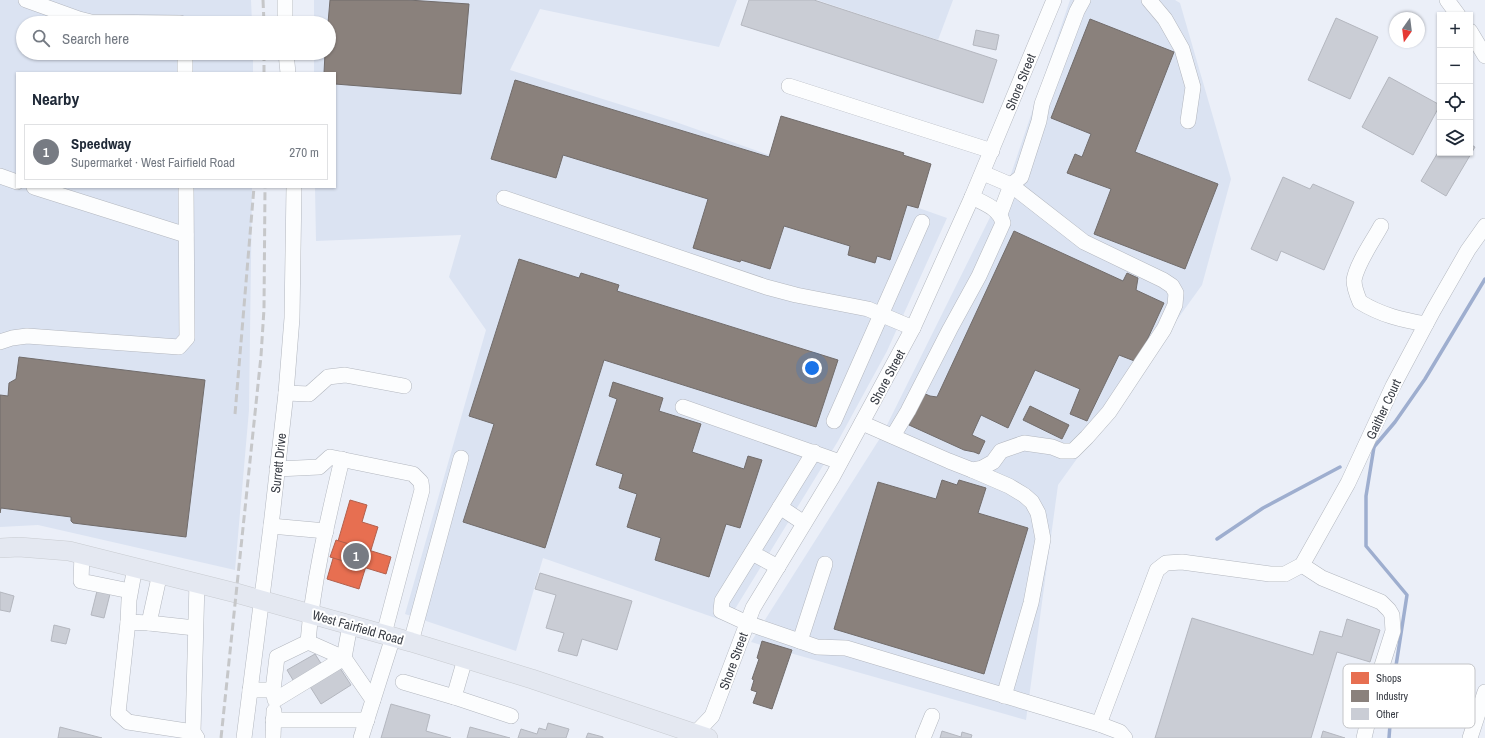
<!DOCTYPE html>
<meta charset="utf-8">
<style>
body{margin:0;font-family:"Archivo Narrow",sans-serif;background:#f2f2f3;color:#1f2937}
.controls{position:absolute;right:12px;top:12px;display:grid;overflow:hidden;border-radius:0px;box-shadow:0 1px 3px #0004}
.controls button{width:36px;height:36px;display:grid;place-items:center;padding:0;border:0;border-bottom:1px solid #e0e1e3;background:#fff;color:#1f2937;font:20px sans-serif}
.compass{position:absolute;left:1389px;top:12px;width:36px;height:36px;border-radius:50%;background:#fff;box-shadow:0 1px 3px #0004;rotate:194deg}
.you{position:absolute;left:812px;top:368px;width:14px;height:14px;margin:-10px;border:3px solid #fff;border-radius:50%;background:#1a73e8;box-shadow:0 0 0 6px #1a73e833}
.badge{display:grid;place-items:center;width:26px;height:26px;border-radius:50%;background:#777b83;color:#fff;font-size:13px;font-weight:700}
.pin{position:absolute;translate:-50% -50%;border:2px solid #fff;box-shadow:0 1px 4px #0006}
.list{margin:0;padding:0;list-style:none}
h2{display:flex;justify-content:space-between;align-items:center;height:52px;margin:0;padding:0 16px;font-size:17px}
h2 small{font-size:13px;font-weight:400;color:#747a83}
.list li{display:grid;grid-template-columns:26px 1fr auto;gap:12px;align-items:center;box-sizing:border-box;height:56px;margin:0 8px 8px;padding:0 8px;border:1px solid #e0e1e3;border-radius:0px}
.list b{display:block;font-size:15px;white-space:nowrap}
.list p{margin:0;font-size:13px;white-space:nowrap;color:#747a83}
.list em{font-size:13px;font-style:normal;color:#747a83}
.icon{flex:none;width:22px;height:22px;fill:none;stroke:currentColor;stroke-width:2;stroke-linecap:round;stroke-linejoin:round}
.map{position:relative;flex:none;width:1485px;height:738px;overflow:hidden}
.search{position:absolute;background:#fff;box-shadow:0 1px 3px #0004;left:16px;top:16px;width:320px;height:44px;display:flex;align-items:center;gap:10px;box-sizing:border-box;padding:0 14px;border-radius:22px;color:#747a83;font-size:15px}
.panel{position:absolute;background:#fff;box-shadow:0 1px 3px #0004;left:16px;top:72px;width:320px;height:116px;border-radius:0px}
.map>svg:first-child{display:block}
</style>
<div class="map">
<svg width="1485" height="738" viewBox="0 0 1485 738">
<rect width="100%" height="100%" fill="#ebeff8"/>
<g fill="#dbe3f2">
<polygon points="0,0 251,0 252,23 23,23 23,53 253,53 253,73 17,73 17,187 252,187 249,410 235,570 38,525 0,527"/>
<polygon points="314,0 737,0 719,47 540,9 510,70 673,121 947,218 887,351 838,441 727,622 543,558 516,651 405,614 486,330 449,277 461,235 316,241 315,187 335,187 335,73 314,73 314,53 329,53 329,23 314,23"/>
<polygon points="817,0 953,0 938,40"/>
<polygon points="1070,0 1175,0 1180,3 1231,179 1202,285 1058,485 1026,720 751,642 882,435 1010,177"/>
</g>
<g fill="#e76f51" stroke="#b2604d">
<polygon points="350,500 367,505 362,522 378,527 359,589 327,579"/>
<polygon points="336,540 391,557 386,574 330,557"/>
</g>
<g fill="#8a817c" stroke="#716c6b">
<polygon points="330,0 408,0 469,4 461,94 335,84 335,73 324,73 325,53 329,53 329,23 328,23"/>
<polygon points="1090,19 1174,52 1135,152 1218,184 1185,269 1094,234 1111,189 1067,173 1075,154 1082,157 1091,134 1051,118"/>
<polygon points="515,80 769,157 781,116 904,153 903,155 931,164 918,208 907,205 890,260 877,256 875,263 848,255 850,246 784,226 770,269 741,260 740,262 693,248 708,199 563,155 556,178 491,159"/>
<polygon points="1014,231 1123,281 1127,273 1138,278 1136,290 1164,303 1137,362 1119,355 1087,421 1070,414 1080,389 1035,370 1008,428 981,415 972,435 985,441 979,454 974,452 964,450 909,425 923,393 930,396 937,397"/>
<polygon points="519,259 579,278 581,273 619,285 617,291 838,360 816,427 604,360 545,548 463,522 494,424 469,416"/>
<polygon points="19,357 205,380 186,537 73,523 71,521 71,517 1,508 0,513 0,395 8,396 9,383 16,379"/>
<polygon points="613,382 663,398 659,411 701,424 692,452 744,469 748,456 762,460 740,528 726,524 709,577 655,560 661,538 627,527 637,494 619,488 623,474 596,465 617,399 609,396"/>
<polygon points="1030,406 1069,425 1062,439 1023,420"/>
<polygon points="942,480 957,485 959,480 986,488 978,513 1028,528 984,674 834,629 878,482 936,499"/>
<polygon points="762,641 792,650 772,709 753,703 757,692 751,690 754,680 752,679 759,659 757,658"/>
</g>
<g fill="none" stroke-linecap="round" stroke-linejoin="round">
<g stroke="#9eaecf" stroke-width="3.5">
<polyline points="1374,447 1366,496 1366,546 1407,595 1393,685 1389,738"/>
<polyline points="1373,448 1395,422 1425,379 1485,279"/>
<polyline points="1217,539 1263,508 1340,467"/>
</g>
</g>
<g fill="#cacdd5" stroke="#b4b7bf">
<polygon points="749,0 814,0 997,60 983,103 741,25"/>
<polygon points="1336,18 1378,37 1350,99 1308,80"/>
<polygon points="976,30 999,35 996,50 973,45"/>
<polygon points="1389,77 1440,105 1413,155 1362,127"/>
<polygon points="1470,144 1475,147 1446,196 1421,181 1440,149 1440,153 1470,153"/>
<polygon points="1283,177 1310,189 1313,184 1354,202 1324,270 1281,251 1277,261 1251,249"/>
<polygon points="540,573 632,601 617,650 582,639 577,656 558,651 564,633 546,628 556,595 535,589"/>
<polygon points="98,587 111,590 104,618 91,615"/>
<polygon points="0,592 14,596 10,612 0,610"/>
<polygon points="1192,618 1313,655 1320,631 1342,637 1347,619 1380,630 1370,662 1337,652 1311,738 1155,738"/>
<polygon points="54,625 70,629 66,644 51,641"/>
<polygon points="315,654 324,668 296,685 287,670"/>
<polygon points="338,665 351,685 321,704 309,685"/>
<polygon points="391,704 430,715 426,731 451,738 381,738"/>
<polygon points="548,723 569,729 566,738 518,738 521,729 537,734 539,728 546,730"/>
<polygon points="60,727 102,738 58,738"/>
<polygon points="470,727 510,738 467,738"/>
<polygon points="942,731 961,737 962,732 972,735 971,738 940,738"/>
<polygon points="1323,731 1345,738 1321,738"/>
<polygon points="588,733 603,737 603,738 586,738"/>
</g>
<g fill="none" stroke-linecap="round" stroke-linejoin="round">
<defs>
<g id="minor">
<polyline points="26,0 79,19 91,22 180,23"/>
<polyline points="285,0 285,23"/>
<polyline points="1149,0 1165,19 1182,49 1193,87 1188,121"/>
<polyline points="1447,0 1458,15"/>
<polyline points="1470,31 1485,56"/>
<polyline points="185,53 185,73"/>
<polyline points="286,53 288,73"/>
<polyline points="789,86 992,151"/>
<polyline points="983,173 1011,185 1021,177 1039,121 1042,104 1077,11 1083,0"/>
<polyline points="0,176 17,182"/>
<polyline points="34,187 186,235"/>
<polyline points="504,198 766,287 796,295 868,309 913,328"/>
<path d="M 1381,226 C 1373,241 1357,263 1354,280 C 1354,288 1357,295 1360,302 C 1381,315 1402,320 1426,324"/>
<polyline points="0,342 12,338 27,336 179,347 187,338 186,187"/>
<polyline points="286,393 309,394 328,377 345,375 404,386"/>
<polyline points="683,407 840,462"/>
<polyline points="834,421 922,222"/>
<polyline points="862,423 949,461 972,470 982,468 993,462 1001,451 1024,443 1052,447 1062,451 1073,451 1087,437 1109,412 1164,329 1175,305 1176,293 1172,286 1163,280 1084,242 1011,185 1000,214"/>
<path d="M 893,436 L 908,411 L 950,329 L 979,276 L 1003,223 C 999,208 985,204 972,197"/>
<polyline points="814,452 722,601 721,611 747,623 817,647 846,648 1099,724 1120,732 1125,738"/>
<polyline points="277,469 319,467 330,457 413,474 421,482 422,490 384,634"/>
<polyline points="972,470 1009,486 1024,495 1032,502 1038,513 1043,539 1031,603 1004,696"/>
<polyline points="780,507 804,523"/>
<polyline points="271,526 326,531"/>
<polyline points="752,553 778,567"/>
<polyline points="82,554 81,581 130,591"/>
<polyline points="1302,565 1322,578 1381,602 1389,610 1392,615 1393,631 1379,675 1364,738"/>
<polyline points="160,573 149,623 128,622 118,713 128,722 193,732"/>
<polyline points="197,582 193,732 197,738"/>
<polyline points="128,622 129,600 135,567"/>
<polyline points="149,623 195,628"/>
<polyline points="350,625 344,658 373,700"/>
<polyline points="800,641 825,564"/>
<polyline points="308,642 344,658"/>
<polyline points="411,642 461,458"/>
<polyline points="403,682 454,697 465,659"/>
<path d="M 250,690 L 273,690 L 277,657 L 308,642 C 313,580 328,519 342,459"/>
<polyline points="273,690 275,700 344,658"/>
<polyline points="454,697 511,716"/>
<polyline points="273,720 367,720"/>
<polyline points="1099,724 1157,570 1166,563 1182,562 1270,574 1285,574 1302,565 1348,483 1393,386 1433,311 1468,250 1485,226"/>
<polyline points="244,738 271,526 286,393 292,318 294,187"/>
<polyline points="273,738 274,711"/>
<polyline points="361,738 393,637"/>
<polyline points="691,738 712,716 753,608 833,476 913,328 972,197 1054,0"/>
<polyline points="923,738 932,716"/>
<polyline points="1470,738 1485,692"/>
</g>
<polyline id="major" points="0,548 19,547 69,551 236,593 411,642 532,679 708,738"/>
</defs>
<use href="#minor" stroke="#b3b7bf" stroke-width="16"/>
<use href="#major" stroke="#c8cbd0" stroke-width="20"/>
<use href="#minor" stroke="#fcfdfe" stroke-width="15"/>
<use href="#major" stroke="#e4e8f1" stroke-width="19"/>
<g stroke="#c6c7c9" stroke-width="3" stroke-dasharray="8 4" stroke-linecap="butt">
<polyline points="263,0 264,23"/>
<polyline points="264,53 264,73"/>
<polyline points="235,414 254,187"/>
<polyline points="221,738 261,356 264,309 265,187"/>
</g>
</g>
<g text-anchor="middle" stroke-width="4" stroke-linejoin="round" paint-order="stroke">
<g font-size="13" fill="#383c44" stroke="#fff">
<text transform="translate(1020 82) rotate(-68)" y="5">Shore Street</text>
<text transform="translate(887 377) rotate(-62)" y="5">Shore Street</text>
<text transform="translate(1383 409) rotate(-65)" y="5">Gaither Court</text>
<text transform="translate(278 463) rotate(-84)" y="5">Surrett Drive</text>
<text transform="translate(358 627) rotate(16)" y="5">West Fairfield Road</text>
<text transform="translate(733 661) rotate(-70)" y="5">Shore Street</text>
</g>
</g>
<rect x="1343" y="664" width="132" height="64" rx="6" fill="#fff" stroke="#c3c4c7" stroke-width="1"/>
<rect x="1351" y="672" width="18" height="12" fill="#e76f51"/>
<rect x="1351" y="690" width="18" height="12" fill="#8a817c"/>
<rect x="1351" y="708" width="18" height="12" fill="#cacdd5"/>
<g font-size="11" fill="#383c44">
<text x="1376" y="682">Shops</text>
<text x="1376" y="700">Industry</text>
<text x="1376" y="718">Other</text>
</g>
</svg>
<div class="controls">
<button>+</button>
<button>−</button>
<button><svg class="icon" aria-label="locate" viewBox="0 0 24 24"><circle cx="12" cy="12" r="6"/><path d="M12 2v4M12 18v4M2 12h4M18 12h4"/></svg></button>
<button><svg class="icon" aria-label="layers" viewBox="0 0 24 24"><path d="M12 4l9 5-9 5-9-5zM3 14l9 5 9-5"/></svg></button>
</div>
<svg class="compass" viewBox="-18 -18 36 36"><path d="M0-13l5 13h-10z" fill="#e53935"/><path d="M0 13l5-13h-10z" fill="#747a83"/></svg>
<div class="you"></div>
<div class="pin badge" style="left:356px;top:556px">1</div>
<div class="search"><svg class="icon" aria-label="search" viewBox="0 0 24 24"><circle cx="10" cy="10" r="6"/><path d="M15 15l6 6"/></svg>Search here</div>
<section class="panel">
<h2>Nearby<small></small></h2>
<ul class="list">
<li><span class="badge">1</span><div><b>Speedway</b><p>Supermarket · West Fairfield Road</p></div><em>270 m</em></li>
</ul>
</section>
</div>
